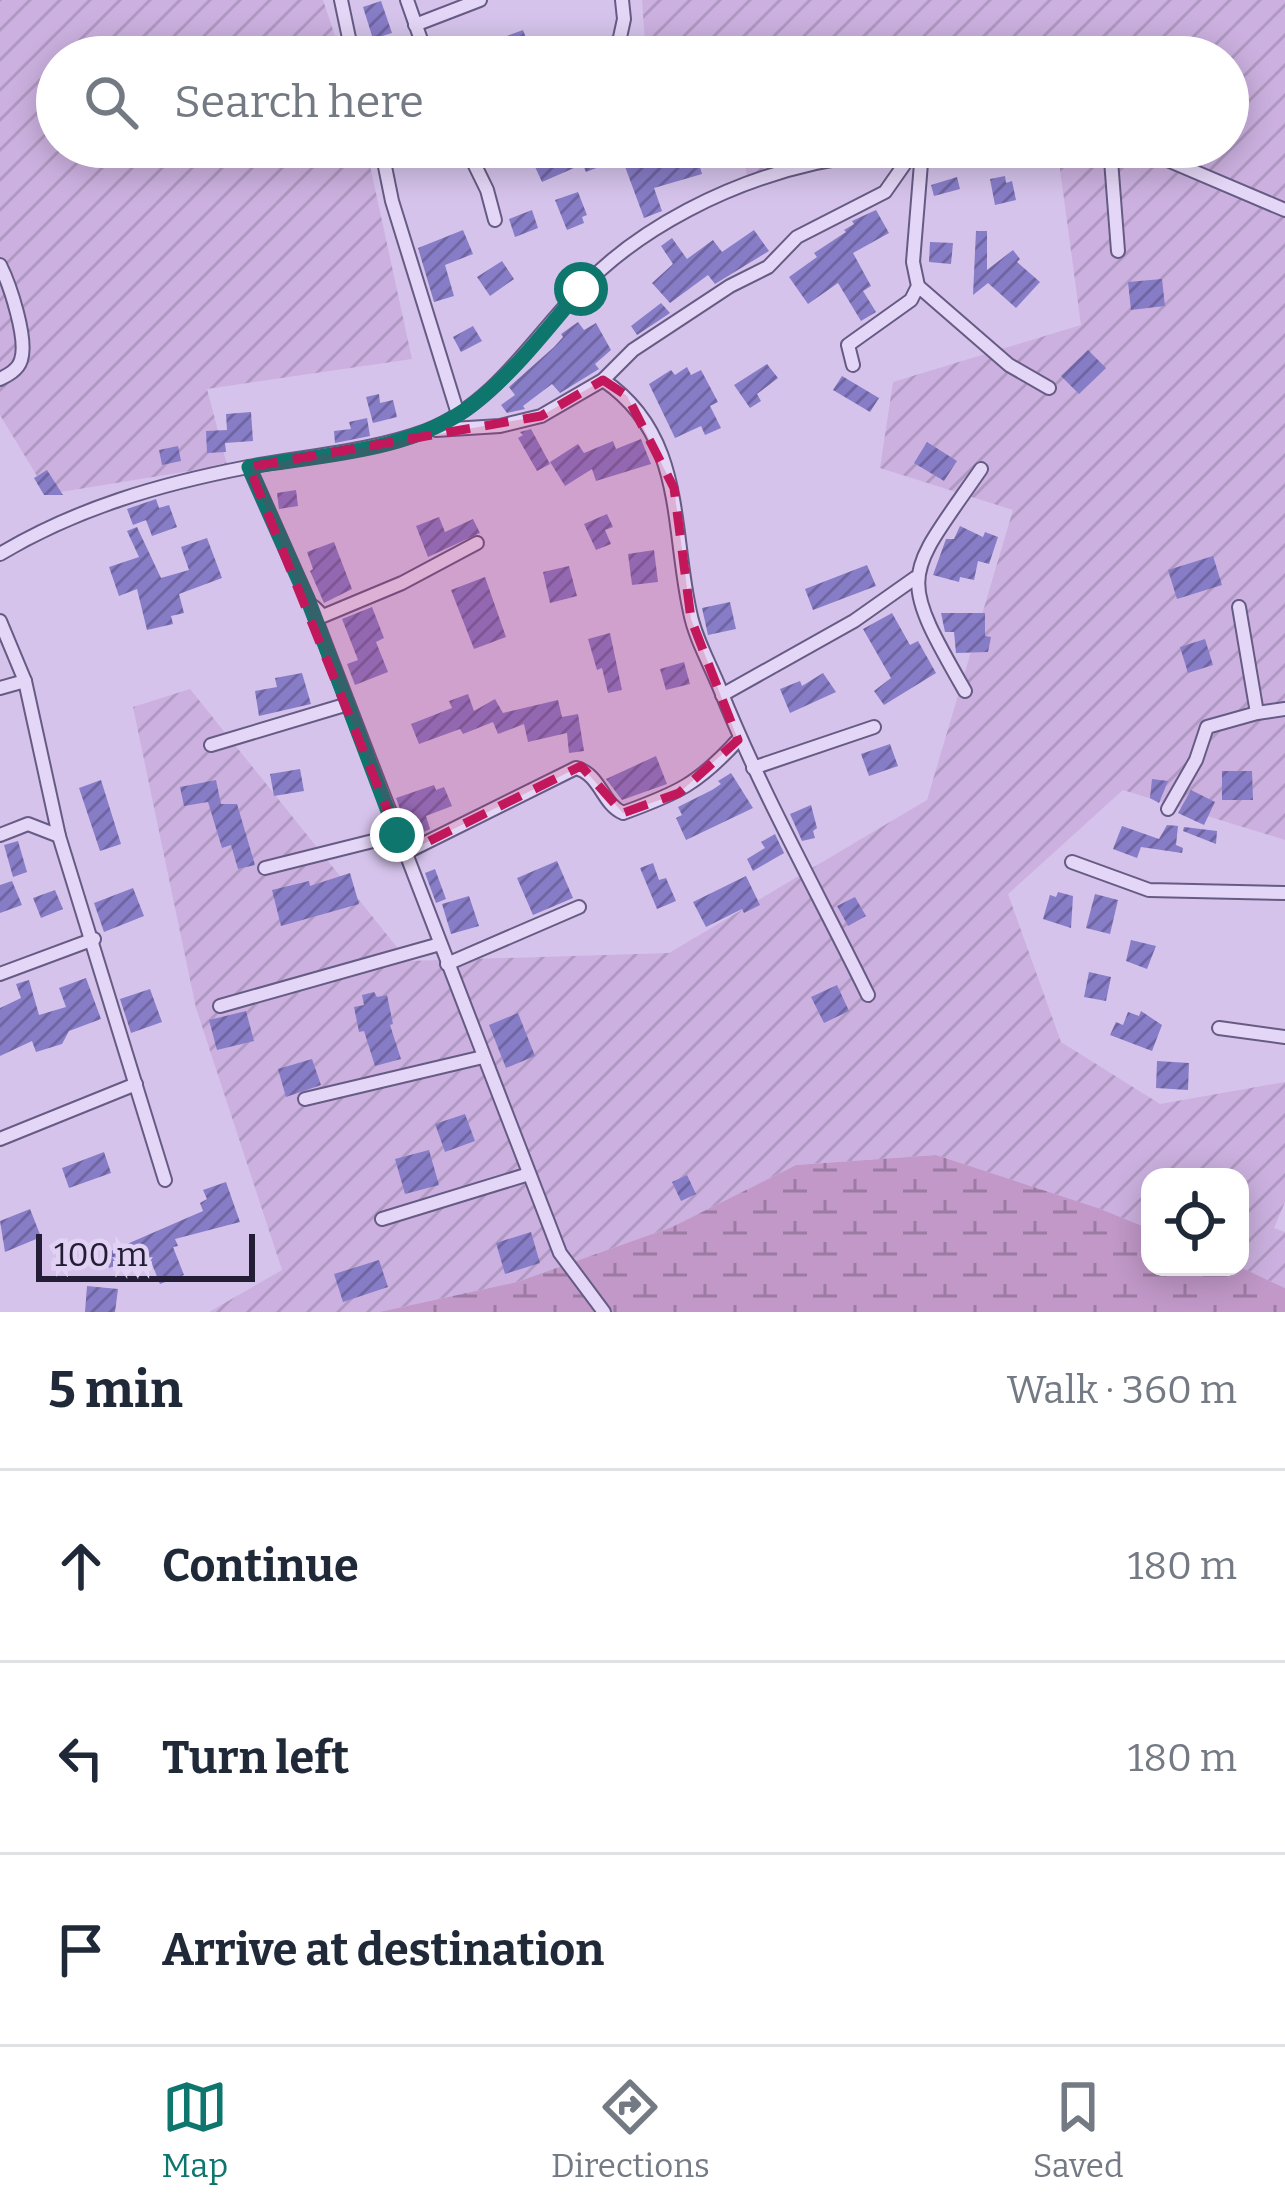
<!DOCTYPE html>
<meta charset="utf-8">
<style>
body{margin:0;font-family:Bitter,serif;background:#f6f6f7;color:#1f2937}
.controls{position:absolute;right:36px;bottom:36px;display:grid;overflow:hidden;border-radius:24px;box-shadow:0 6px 30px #0003}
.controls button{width:108px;height:108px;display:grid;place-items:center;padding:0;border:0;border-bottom:3px solid #e0e1e3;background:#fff;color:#1f2937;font:60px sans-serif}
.scale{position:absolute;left:36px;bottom:30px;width:219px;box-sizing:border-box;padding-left:12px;border:6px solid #231e35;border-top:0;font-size:33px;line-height:42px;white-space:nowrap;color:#231e35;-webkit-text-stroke:9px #e1d2f3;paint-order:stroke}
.stop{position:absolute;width:36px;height:36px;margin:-27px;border:9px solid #0f766e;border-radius:50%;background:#fff}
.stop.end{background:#0f766e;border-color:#fff;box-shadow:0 3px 12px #0008}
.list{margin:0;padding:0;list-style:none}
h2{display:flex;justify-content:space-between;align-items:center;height:156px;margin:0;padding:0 48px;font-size:51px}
h2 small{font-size:39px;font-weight:400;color:#747a83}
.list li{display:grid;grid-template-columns:78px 1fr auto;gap:36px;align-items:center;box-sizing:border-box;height:192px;padding:0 48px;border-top:3px solid #e0e1e3}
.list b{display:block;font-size:45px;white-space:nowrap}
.list em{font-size:39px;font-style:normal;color:#747a83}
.icon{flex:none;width:66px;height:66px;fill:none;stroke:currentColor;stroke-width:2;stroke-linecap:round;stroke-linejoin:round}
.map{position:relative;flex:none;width:1285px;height:1312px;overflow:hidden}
.search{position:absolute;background:#fff;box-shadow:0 6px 30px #0003;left:36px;right:36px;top:36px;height:132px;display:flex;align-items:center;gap:30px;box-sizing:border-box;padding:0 42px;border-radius:66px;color:#747a83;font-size:45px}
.sheet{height:732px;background:#fff}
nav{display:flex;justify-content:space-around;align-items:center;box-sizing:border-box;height:168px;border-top:3px solid #e0e1e3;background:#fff;font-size:33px;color:#747a83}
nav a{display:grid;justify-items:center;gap:6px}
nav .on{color:#0f766e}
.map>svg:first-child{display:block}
</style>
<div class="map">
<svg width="1285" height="1312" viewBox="0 0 1285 1312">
<defs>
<pattern id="farmland-furrows" width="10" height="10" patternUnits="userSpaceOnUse" patternTransform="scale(3)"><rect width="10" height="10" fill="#ccb1e0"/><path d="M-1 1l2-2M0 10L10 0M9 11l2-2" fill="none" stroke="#af98c1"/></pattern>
<pattern id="wetland-marsh" width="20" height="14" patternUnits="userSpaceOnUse" patternTransform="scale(3)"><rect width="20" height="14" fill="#c198c8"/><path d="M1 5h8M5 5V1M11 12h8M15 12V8" fill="none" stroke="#9c7ba3"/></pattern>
<pattern id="building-hatch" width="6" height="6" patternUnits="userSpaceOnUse" patternTransform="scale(3)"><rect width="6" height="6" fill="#877cc6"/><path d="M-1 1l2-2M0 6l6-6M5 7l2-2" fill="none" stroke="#6e65a2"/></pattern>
</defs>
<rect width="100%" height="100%" fill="#d5c3eb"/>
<g fill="url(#farmland-furrows)">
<polygon points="0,0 323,0 342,57 57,57 57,147 366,147 412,359 207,389 227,465 48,494 0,415"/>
<polygon points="642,0 1285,0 1285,840 1123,790 1008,894 1061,1042 1160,1104 1285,1082 1285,1202 1274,1228 1285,1232 1285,1288 1240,1267 1240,1177 1150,1177 1150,1229 1098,1208 936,1155 796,1165 672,1227 517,1282 379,1312 209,1312 282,1270 196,1008 133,707 190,689 408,961 669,953 927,800 1013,510 880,468 893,382 1081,325 1057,147 1228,147 1228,57 752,57 750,46 709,57 646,57"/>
<polygon points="741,147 888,147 749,185"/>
</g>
<polygon fill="url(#wetland-marsh)" points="936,1155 1098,1208 1150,1229 1150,1267 1240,1267 1285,1288 1285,1312 379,1312 517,1282 672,1227 796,1165"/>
<g fill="url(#building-hatch)">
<polygon points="381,1 392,33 373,39 363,7"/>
<polygon points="523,30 530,48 503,57 496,40"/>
<polygon points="478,147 520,147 521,150 485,161"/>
<polygon points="556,147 565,147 574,168 542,182 531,158"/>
<polygon points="639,147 645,159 694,147 702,174 654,188 662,211 644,218 620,153"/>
<polygon points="613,149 617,160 586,172 581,161"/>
<polygon points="1005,176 1006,183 1012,181 1016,200 995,205 990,179"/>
<polygon points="957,177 960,189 934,196 931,185"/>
<polygon points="578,192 587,215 582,217 584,223 567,230 555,200"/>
<polygon points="532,210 538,228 515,237 509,219"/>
<polygon points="876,210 889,233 853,253 871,286 863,291 876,312 861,321 838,283 808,304 789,277 817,257 814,253 846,232 844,230 854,224 852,221"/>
<polygon points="463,230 473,254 445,265 454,296 434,302 418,248"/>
<polygon points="754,230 769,251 715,284 708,275 670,303 652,283 673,264 661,246 672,238 687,259 713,240 722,252"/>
<polygon points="976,231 987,231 987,270 1013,250 1020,259 1017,262 1040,282 1016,308 988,283 973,295"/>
<polygon points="930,242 953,243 951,264 929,262"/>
<polygon points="502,261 514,279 490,296 477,277"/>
<polygon points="1162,279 1165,306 1131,310 1128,282"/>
<polygon points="661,303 670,313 637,335 631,326"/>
<polygon points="578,322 584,330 596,323 611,350 595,364 599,369 560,393 552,384 523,406 525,409 507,413 501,405 515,395 509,387 554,347 563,337 561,334"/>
<polygon points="473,326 482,341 461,352 453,337"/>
<polygon points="1088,350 1106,368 1079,394 1061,376"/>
<polygon points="767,364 778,378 757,394 761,401 750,408 734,385"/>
<polygon points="687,367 691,375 701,370 718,402 710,406 721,428 705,435 701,426 675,438 649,384 671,370 675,375"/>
<polygon points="842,376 879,398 870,412 833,390"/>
<polygon points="379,394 380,403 393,400 397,417 373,423 366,397"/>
<polygon points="251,412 253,441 225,443 226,452 207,453 206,431 227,430 226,414"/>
<polygon points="367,418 370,436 335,443 334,431 351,429 349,422"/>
<polygon points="531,429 550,464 537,471 518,438 523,435 520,432"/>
<polygon points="641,439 651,464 596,481 592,469 565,486 550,462 578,444 584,453 613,441 616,449"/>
<polygon points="927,442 957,461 944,481 914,463"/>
<polygon points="178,446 181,461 162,465 159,450"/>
<polygon points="47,470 63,495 44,495 34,478"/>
<polygon points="296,490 298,506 279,509 277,493"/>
<polygon points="156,499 159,508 169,505 177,527 152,536 146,520 133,525 127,509"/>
<polygon points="607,514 613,527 605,530 611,544 596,550 584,524"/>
<polygon points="439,517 445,532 473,519 480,533 428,557 416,526"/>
<polygon points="960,526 983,537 985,532 998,537 989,564 978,561 974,580 960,577 959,582 933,575 946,539 954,539"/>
<polygon points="137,527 161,578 189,570 181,547 207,538 222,578 179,594 184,613 171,616 173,624 147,630 137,589 119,596 109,567 139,557 127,531"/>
<polygon points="334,542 352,589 324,603 310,571 313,569 307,552"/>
<polygon points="654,550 658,582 632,585 628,554"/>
<polygon points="1213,556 1222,585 1177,599 1168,570"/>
<polygon points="867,565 876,586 813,610 805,589"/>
<polygon points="569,566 577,596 550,603 543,572"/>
<polygon points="485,577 506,637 474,649 451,590"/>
<polygon points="730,602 736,629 708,635 702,608"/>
<polygon points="372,607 384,638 376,642 388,672 355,685 347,664 358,660 342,619"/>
<polygon points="892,613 910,645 918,641 936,673 884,705 874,691 891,678 863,629"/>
<polygon points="941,613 985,613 985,636 991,637 988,652 956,653 954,632 945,632"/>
<polygon points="610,633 622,690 608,693 602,668 597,670 588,639"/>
<polygon points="1205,639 1213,665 1188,673 1180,647"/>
<polygon points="684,662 690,684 666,690 660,669"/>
<polygon points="302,673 311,704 259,716 255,691 277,687 275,678"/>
<polygon points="823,673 836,692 790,713 780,689 800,681 802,686"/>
<polygon points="468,694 474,711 495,699 503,713 558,700 562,717 578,714 584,751 569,753 567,733 528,742 524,724 498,734 493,722 463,734 460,729 419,744 411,724 452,708 449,701"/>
<polygon points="890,744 898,766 869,776 861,754"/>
<polygon points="656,756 667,784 622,800 606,779"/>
<polygon points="300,769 304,791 274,796 270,774"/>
<polygon points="1222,771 1252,771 1253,800 1222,800"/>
<polygon points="731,773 753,808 686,840 676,818 682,815 678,807 712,790 721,784 718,781"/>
<polygon points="1152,779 1168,781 1159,803 1150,798"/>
<polygon points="101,780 121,844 100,851 79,788"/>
<polygon points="216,780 221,804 237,804 255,865 238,869 231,845 222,848 208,802 184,806 180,787"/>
<polygon points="434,785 436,790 444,787 452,806 426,816 430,829 411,838 396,798"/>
<polygon points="1191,790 1215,802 1204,825 1178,813"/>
<polygon points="811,805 817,828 813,831 815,838 802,841 790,814"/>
<polygon points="1167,825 1178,826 1176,845 1183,848 1182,853 1141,847 1137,858 1113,849 1122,826 1159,839"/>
<polygon points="1184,827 1217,831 1216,844 1183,831"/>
<polygon points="775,834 784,853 753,871 747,859 765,848 761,842"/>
<polygon points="18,841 27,872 13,877 4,845"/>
<polygon points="557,861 573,898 533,915 517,878"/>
<polygon points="653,863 659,880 666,878 676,901 657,909 640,868"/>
<polygon points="435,869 446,899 436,903 425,873"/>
<polygon points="350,873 359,904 281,926 272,890 309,881 310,886"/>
<polygon points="746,876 760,905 744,913 742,909 706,927 693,902"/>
<polygon points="12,881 22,905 0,913 0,885"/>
<polygon points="133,888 144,916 104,932 94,903"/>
<polygon points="55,890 63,909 41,918 33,898"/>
<polygon points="1058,892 1073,896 1071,928 1043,919 1050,895 1056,897"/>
<polygon points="1095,894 1118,900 1110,934 1086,928"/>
<polygon points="469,896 479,926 451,934 442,904"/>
<polygon points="855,897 866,916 848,926 837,906"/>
<polygon points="1131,940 1156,946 1147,969 1126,961"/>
<polygon points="1089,972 1111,977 1106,1001 1084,997"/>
<polygon points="86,978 101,1019 69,1031 62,1044 36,1052 32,1041 0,1056 0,1008 21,998 16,984 29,980 39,1015 66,1007 59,988"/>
<polygon points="837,985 849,1011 824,1023 811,997"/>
<polygon points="150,989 162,1022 131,1033 120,999"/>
<polygon points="374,992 377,997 387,995 393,1024 390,1025 401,1059 375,1066 364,1031 359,1032 354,1007 364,1005 362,995"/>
<polygon points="246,1011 254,1041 217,1050 209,1020"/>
<polygon points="1141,1011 1162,1025 1152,1051 1110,1035 1116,1022 1123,1025 1128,1012 1139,1016"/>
<polygon points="518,1013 535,1056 506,1068 489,1025"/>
<polygon points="312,1059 321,1085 286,1097 278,1069"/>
<polygon points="1157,1061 1189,1063 1188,1090 1156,1088"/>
<polygon points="465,1114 475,1141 445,1152 435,1124"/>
<polygon points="429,1150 439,1185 405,1194 395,1159"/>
<polygon points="104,1152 111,1173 69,1188 62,1168"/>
<polygon points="687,1175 696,1194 681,1201 672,1182"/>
<polygon points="226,1182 240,1222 175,1239 178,1246 173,1247 184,1275 160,1284 148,1254 109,1268 104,1254 203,1211 200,1203 207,1199 203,1190"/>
<polygon points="30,1209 41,1237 5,1252 0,1221"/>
<polygon points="531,1232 540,1263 505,1274 496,1243"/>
<polygon points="379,1260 388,1287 343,1302 334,1274"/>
<polygon points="87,1286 118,1289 115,1312 85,1312"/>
</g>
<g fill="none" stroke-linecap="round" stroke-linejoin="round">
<defs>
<g id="street">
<polyline points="341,0 353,57"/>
<polyline points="407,0 427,57"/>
<polyline points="415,25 480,0"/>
<polyline points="565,57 619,42 624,19 622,0"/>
<polyline points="381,147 392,201 458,414"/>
<polyline points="466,147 487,190 495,220"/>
<polyline points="1110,147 1118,251"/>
<polyline points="1115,147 1165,159 1285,210"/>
<path d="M 0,265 C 10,285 28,339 21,360 C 18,370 8,375 0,379"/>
<polyline points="918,286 1009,365 1049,388"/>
<polyline points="853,365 848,345 911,300 918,286 913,262 922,151"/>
<path d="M 603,380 C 685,435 671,527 690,612 C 695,638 710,664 720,689 C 762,794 818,893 868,995"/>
<polyline points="436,430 500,426 541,416 603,380 633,350 730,286 768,267 797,237 885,192 913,152"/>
<polyline points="249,467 309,602 560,1253 604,1312"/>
<path d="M 0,554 C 77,508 160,484 248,467 C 307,456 369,452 426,431 C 493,405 531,341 579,291 C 639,227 730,182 816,163 C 863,153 913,151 961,147"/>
<polyline points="314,607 323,616 402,583 477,543"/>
<polyline points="1239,607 1257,713 1285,709"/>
<polyline points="0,621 25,681 59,836 165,1180"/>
<polyline points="0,688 25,681"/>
<path d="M 965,691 C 896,571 905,579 981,469"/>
<polyline points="722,695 854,621 915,578"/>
<polyline points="211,745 348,704"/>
<polyline points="753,768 874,727"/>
<polyline points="1168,809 1196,760 1207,727 1257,713"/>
<polyline points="0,835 28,824 59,836"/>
<path d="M 402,845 L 411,850 L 576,768 C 601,775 602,804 623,813 C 678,793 698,784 738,740"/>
<polyline points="1072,862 1149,890 1285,893"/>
<polyline points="265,868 397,835"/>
<polyline points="447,964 579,907"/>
<polyline points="0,974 94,939"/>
<polyline points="220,1006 440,944"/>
<polyline points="1219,1028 1285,1037"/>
<polyline points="305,1099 483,1057"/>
<polyline points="0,1139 136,1084"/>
<polyline points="382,1219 529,1174"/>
</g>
</defs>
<use href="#street" stroke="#665b84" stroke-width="16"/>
<use href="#street" stroke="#e4d6f6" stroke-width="12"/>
</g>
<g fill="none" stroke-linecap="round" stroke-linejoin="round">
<path stroke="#0f766e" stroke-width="15" d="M 397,835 L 309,602 L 249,467 C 322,455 411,452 472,405 C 514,373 547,329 581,289"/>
</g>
<path fill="#c2185b" fill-opacity="0.2" stroke="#c2185b" stroke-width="9" stroke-dasharray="24 15" stroke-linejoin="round" d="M 603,380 L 627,396 L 674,488 L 691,619 L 738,740 L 679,793 L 623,813 L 581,766 L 411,850 L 401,844 L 249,467 L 541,416 Z"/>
</svg>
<div class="controls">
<button><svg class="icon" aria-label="locate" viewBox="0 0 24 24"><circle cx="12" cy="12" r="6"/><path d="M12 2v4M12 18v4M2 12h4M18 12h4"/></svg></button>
</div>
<div class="scale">100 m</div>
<div class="stop" style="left:581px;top:289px"></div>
<div class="stop end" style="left:397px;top:835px"></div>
<div class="search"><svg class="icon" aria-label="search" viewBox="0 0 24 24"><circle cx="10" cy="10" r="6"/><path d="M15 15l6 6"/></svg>Search here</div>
</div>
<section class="sheet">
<h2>5 min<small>Walk · 360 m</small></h2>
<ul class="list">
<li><svg class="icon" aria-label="ahead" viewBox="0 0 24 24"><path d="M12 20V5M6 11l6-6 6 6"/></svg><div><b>Continue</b></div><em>180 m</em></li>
<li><svg class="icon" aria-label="left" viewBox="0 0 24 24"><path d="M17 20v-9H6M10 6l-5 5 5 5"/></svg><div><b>Turn left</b></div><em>180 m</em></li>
<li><svg class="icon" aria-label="arrive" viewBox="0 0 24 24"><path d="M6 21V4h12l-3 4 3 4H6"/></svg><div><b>Arrive at destination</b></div></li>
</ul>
</section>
<nav>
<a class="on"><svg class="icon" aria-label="map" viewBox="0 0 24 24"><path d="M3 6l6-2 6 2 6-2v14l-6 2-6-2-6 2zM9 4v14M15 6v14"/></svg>Map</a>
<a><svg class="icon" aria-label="directions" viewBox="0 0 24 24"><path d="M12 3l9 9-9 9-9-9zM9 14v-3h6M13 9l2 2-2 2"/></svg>Directions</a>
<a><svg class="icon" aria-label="saved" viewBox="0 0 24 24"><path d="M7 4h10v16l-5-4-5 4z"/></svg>Saved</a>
</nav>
